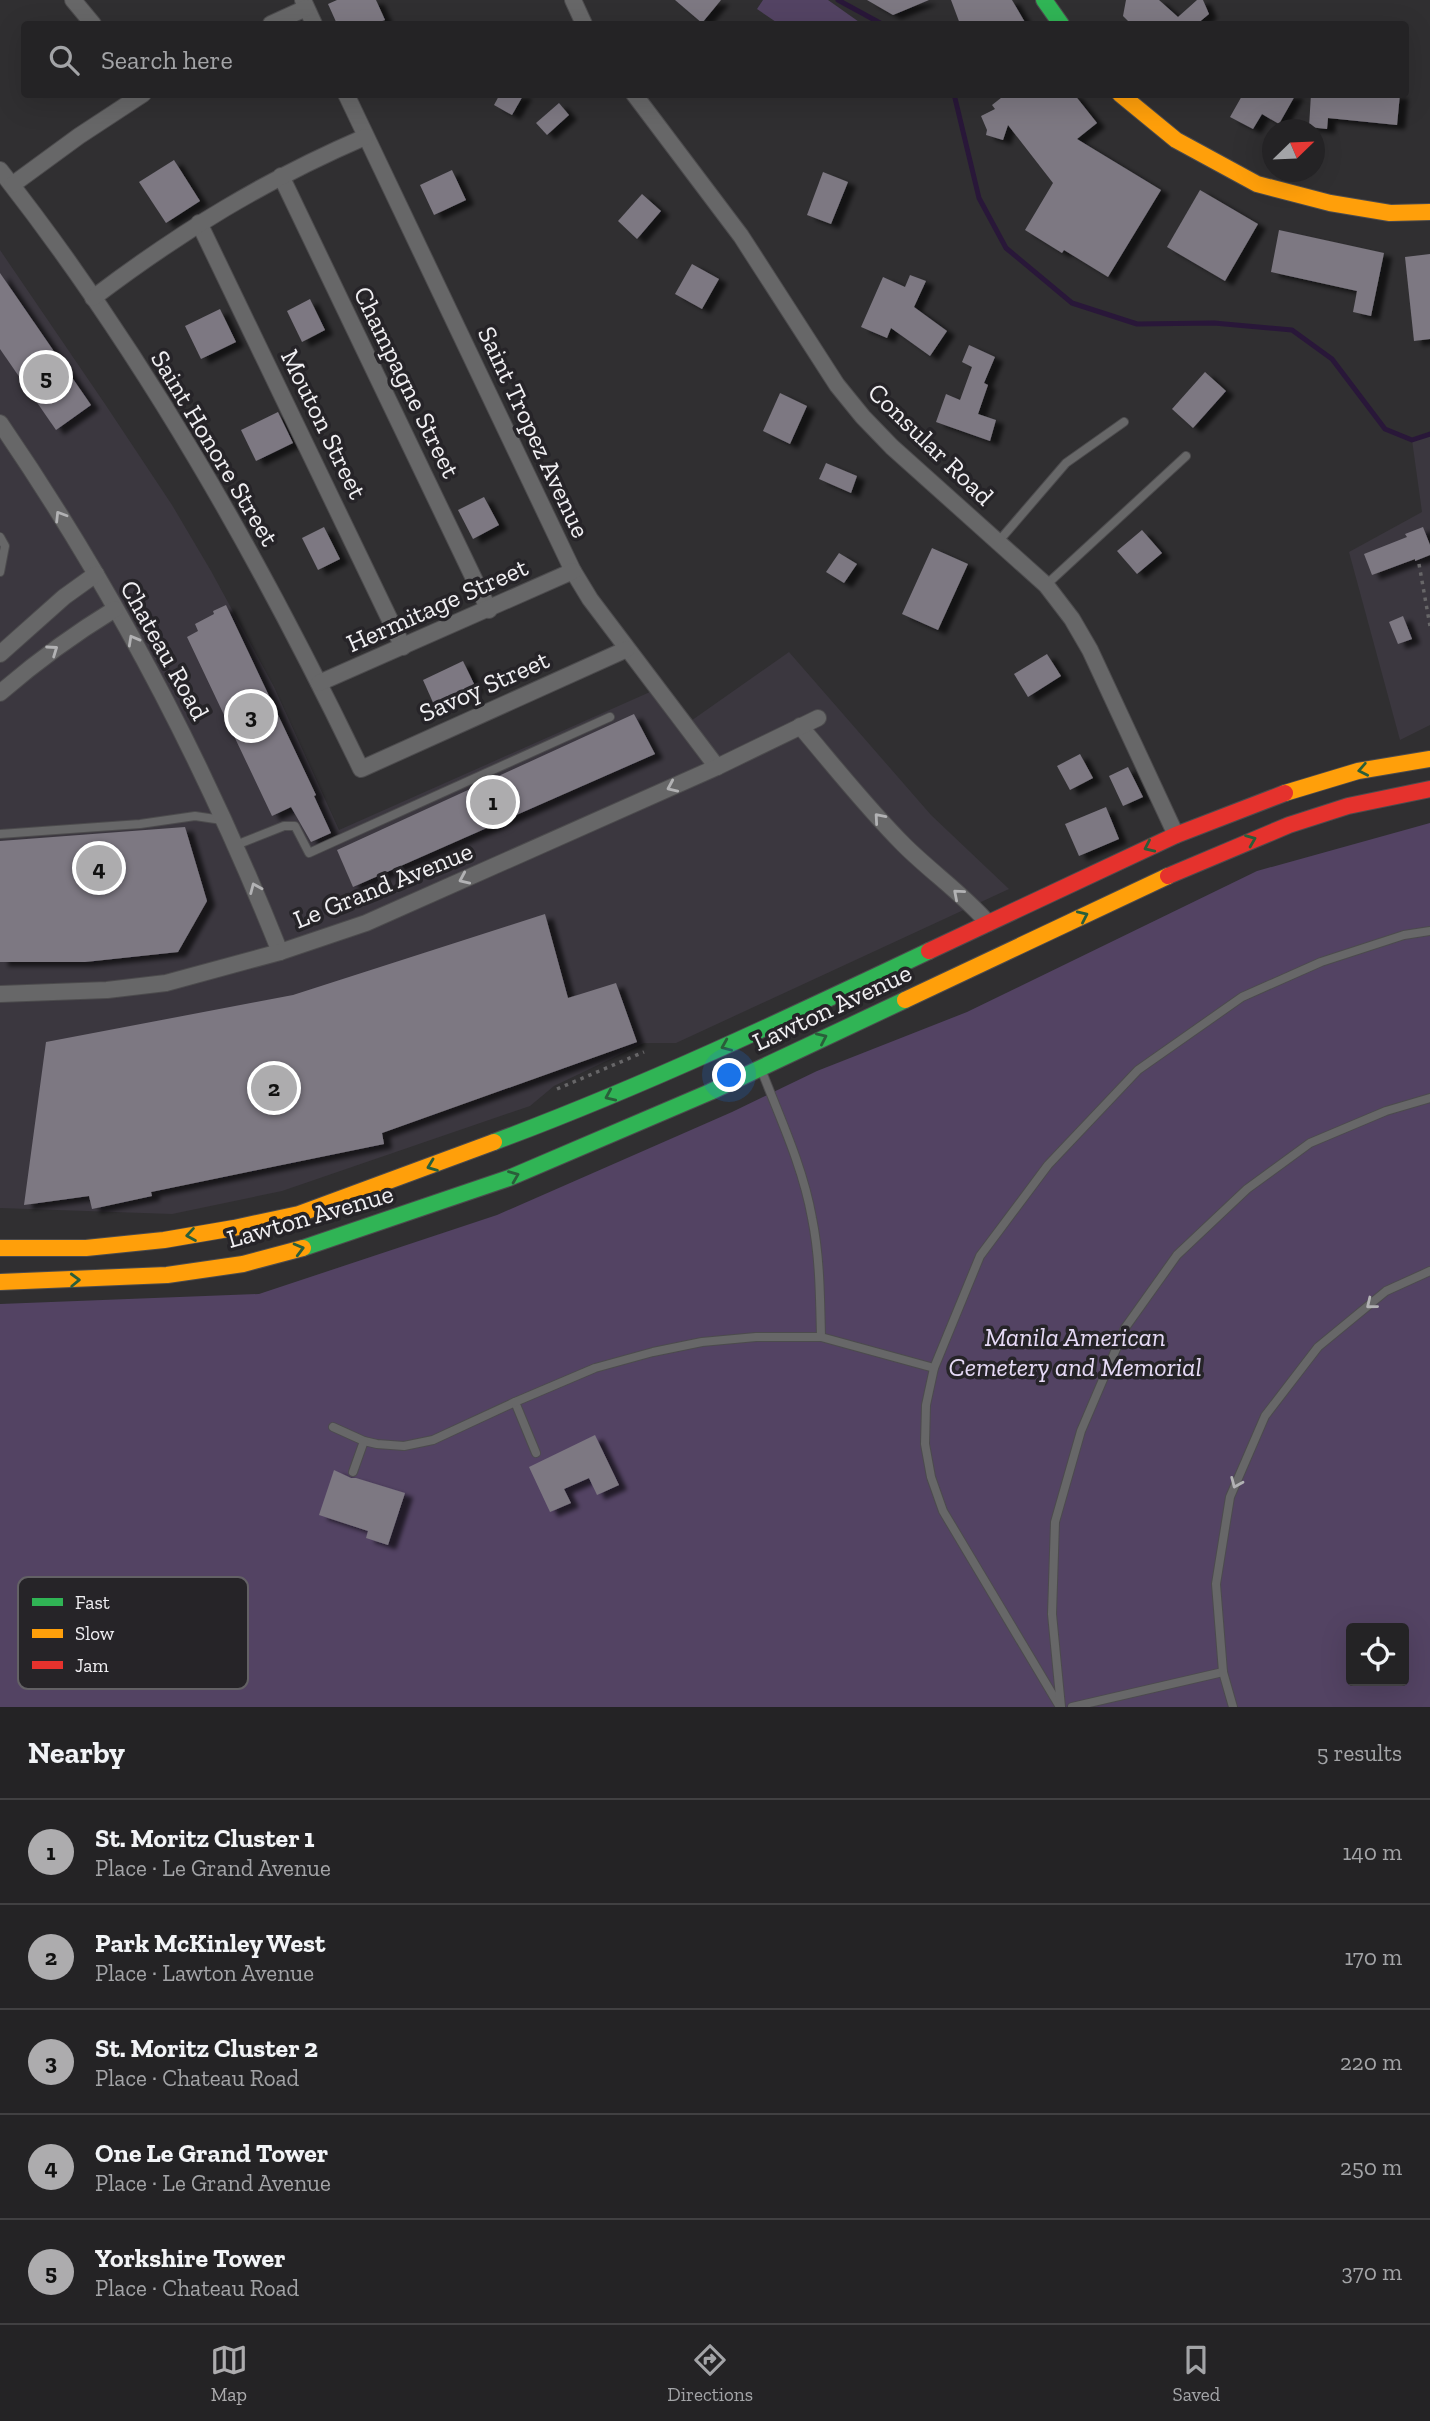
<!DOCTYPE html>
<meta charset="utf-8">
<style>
body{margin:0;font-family:"Zilla Slab",serif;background:#302f32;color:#f1f3f6}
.controls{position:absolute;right:21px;bottom:21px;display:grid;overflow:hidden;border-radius:7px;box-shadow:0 7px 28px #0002}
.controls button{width:63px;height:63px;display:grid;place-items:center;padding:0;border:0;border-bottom:2px solid #414042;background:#242325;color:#f1f3f6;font:35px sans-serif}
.compass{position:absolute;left:1262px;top:119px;width:63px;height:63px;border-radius:50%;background:#242325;box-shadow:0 7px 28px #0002;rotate:67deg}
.you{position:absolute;left:730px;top:1076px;width:24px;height:24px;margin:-18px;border:5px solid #fff;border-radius:50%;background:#1a73e8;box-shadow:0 0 0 10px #1a73e833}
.badge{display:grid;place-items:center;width:46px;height:46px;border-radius:50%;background:#adacae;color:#111;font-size:23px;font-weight:700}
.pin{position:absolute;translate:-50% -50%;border:4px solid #fff;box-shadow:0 2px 7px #0006}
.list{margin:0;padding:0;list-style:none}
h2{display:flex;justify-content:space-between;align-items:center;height:91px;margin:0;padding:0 28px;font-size:30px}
h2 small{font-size:23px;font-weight:400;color:#a3a4a7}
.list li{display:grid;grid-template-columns:46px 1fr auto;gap:21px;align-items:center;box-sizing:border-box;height:105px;padding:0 28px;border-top:2px solid #414042}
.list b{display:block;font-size:26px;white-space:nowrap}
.list p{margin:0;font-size:23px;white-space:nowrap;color:#a3a4a7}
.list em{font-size:23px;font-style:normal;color:#a3a4a7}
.icon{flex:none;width:38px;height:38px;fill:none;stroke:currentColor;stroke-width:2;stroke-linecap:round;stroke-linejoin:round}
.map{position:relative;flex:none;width:1430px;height:1707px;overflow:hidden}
.search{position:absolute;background:#242325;box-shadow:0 7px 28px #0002;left:21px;right:21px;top:21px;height:77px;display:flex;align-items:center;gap:18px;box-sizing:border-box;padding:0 24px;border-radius:7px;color:#a3a4a7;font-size:26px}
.sheet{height:616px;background:#242325}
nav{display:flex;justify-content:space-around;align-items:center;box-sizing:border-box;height:98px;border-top:2px solid #414042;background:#242325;font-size:19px;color:#a3a4a7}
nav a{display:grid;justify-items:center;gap:4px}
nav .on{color:#adacae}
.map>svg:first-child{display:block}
</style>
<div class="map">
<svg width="1430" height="1707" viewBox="0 0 1430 1707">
<defs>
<filter id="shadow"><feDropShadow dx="8" dy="4.5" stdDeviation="2" flood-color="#0009"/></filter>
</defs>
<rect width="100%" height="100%" fill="#302f31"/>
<g fill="#3b373f">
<polygon points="0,250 105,404 172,505 211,571 274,687 339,830 650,692 678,730 789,652 931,815 1009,889 676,1043 644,1043 554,1086 530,1106 282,1191 172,1214 0,1208"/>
<polygon points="1430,434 1430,725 1400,740 1349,552 1422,512 1412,440"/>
</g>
<g fill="#534363" fill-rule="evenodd">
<polygon points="763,0 828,0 862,24 779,24 757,9"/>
<path d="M 1430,823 L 1430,1707 L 0,1707 L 0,1304 L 259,1294 L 497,1215 L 732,1112 L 817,1071 L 967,1012 L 1257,871 ZM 1351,1628 L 1404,1628 L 1404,1681 L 1351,1681 Z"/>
</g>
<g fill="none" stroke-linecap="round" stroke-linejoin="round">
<g stroke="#291739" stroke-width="5">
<polyline points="838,0 882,24"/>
<polyline points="954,94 979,198 1006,248 1072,303 1137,324 1214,323 1292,330 1332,359 1385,429 1412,440 1430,434"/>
</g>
</g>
<g fill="#7d7882" filter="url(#shadow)">
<polygon points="337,0 376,0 385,20 374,24 337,24 328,4"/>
<polygon points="675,0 721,0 702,23"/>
<polygon points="867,0 929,0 893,15"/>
<polygon points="951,0 1012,0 1026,24 960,24"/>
<polygon points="1126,0 1159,0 1178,17 1197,0 1203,0 1209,14 1197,24 1131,24 1123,16"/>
<polygon points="500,94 524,94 512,115 494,105"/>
<polygon points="1006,94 1074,94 1097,123 1077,139 1161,190 1108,277 1064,250 1062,253 1025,230 1053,183 1008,125 1003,140 986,135 987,130 981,116 995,109 992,105"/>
<polygon points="1243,94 1296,94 1279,124 1262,114 1253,129 1230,117"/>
<polygon points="1311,94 1400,94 1397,125 1328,118 1327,129 1309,127"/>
<polygon points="559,103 569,115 547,135 536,123"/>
<polygon points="174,160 200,201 166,223 139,182"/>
<polygon points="452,170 466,200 434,215 420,185"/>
<polygon points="823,172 848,182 831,224 807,215"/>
<polygon points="1200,190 1258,224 1225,281 1167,247"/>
<polygon points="642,194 661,211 637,239 618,221"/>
<polygon points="1279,230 1384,253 1371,316 1353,312 1357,291 1271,272"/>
<polygon points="1430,254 1430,339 1414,341 1405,257"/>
<polygon points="692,264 719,279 702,309 675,294"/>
<polygon points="0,273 91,405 56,430 0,349"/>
<polygon points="910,275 926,281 914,307 947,331 930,356 891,328 887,338 861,327 883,277 905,287"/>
<polygon points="310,299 325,330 302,342 287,311"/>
<polygon points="220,309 236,342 201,359 185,326"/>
<polygon points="969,345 995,357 984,383 988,385 978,414 996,420 990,441 936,422 946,394 960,400 972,367 962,362"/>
<polygon points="1205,372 1226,391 1193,428 1172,409"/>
<polygon points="780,393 807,406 790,444 763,431"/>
<polygon points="278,412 293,443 256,461 241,430"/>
<polygon points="826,463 857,476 851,493 819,479"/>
<polygon points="484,497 499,525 473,539 458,510"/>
<polygon points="324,527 340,559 318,570 302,538"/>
<polygon points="1423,527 1430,545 1430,555 1415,561 1415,559 1372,575 1364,554 1407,537 1405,534"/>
<polygon points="1142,530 1162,553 1137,574 1117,551"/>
<polygon points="932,548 968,564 938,630 902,614"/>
<polygon points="839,553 857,564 844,583 826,572"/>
<polygon points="226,605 316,795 314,796 331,833 311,842 291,807 272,816 187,637 198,631 195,624 214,614 213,611"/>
<polygon points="1403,616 1412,639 1398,644 1389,622"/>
<polygon points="1047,654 1061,676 1028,697 1014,674"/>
<polygon points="463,661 476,688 435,707 423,680"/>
<polygon points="634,714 655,754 353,887 337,850"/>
<polygon points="1080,754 1093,778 1070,790 1057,766"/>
<polygon points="1128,767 1143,797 1123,806 1109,776"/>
<polygon points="1106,807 1119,839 1079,856 1065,824"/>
<polygon points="185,827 207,901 178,952 85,962 0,962 0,841"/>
<polygon points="545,914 568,998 616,983 637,1042 382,1133 384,1144 151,1192 152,1196 92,1209 89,1196 24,1205 46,1042 293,995"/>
<polygon points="595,1435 619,1485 597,1495 589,1478 564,1489 571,1503 550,1512 529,1467"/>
<polygon points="334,1470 351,1478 356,1478 405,1493 388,1545 366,1538 368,1531 319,1515"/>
</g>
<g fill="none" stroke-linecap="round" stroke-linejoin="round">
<defs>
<g id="lane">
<polyline points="0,537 5,546 0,572"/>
<polyline points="998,542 1066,463 1124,422"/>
<polyline points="1046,585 1186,456"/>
<polyline points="0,834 140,824 195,816 222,820"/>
<polyline points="236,845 284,826 295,826 309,853 610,717"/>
<path d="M 761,1069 C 780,1118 803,1167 812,1218 C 820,1257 820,1297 821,1337"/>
<polyline points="515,1402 536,1453"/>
<polyline points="333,1427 364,1441 377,1444 404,1446 433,1440 515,1402 595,1368 653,1352 702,1342 756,1337 821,1337 934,1368"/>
<polyline points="353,1472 364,1441"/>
<polyline points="1060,1707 943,1511 931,1477 925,1444 926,1405 934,1368 980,1256 1048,1165 1138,1070 1242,997 1321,962 1404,935 1430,931"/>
<polyline points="1061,1707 1052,1614 1055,1522 1081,1431 1125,1328 1177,1255 1247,1189 1310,1143 1386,1111 1430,1098"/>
<polyline points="1072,1707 1223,1672"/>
<polyline points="1233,1707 1223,1672 1216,1584 1230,1497 1265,1416 1318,1347 1386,1291 1430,1271"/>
</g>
<g id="street">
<polyline points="73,0 93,24"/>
<polyline points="303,0 314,24"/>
<polyline points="573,0 584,24"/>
<polyline points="271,24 306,8"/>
<polyline points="346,94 573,571 590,599 717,767"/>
<polyline points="634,94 741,236 837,385 863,417 892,447 1046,585 1072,619 1090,650 1176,835"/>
<path d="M 0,170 C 144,353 260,559 361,769 L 627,649"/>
<polyline points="281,176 489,610"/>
<polyline points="12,185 79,136 143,94"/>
<polyline points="199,223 403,647"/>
<path d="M 93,298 C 180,232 265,180 365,137"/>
<path d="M 0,423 C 113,588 206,766 280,952"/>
<polyline points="0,654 64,597 96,574"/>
<polyline points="319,683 573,571"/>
<path d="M 0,693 C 37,661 74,634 115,609"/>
<path d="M 800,726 C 834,766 867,808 904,845 C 931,872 963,894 988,923"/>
<polyline points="0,994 107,990 166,983 280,952 366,923 717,767 818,718"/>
</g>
<g id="fast">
<polyline points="1044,0 1061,24"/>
<path d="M 494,1142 C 642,1087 786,1019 929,951"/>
<polyline points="303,1248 509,1178 710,1092 905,1000"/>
</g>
<g id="slow">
<polyline points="1120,94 1176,140 1257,184 1330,203 1390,213 1430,212"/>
<polyline points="1285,793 1358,771 1430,759"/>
<polyline points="905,1000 1168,876"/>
<polyline points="0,1248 86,1248 164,1240 234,1228 299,1214 494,1142"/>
<polyline points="0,1282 167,1275 243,1264 303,1248"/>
</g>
<g id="jam">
<polyline points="1168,876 1289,825 1348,806 1430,789"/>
<polyline points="929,951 1176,835 1285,793"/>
</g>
</defs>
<use href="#lane" stroke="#4c4b4d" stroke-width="10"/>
<use href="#street" stroke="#4c4b4d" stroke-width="18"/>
<use href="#fast" stroke="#4c4b4d" stroke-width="18"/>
<use href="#slow" stroke="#4c4b4d" stroke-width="18"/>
<use href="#jam" stroke="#4c4b4d" stroke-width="18"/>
<g stroke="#676668" stroke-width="3.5" stroke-dasharray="3.5 5" stroke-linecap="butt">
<polyline points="1419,564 1430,626"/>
<polyline points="557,1089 644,1052"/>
</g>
<use href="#lane" stroke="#676768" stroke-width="8"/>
<use href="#street" stroke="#676768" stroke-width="16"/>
<use href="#fast" stroke="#30b455" stroke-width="16"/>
<use href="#slow" stroke="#ff9f0a" stroke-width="16"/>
<use href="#jam" stroke="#e5322d" stroke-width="16"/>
</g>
<defs><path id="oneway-chevron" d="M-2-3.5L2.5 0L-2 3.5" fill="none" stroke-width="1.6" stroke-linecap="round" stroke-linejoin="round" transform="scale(1.75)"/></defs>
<g stroke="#b2b2b4">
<use href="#oneway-chevron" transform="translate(60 516) rotate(-122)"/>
<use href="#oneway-chevron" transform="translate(133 640) rotate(-119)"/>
<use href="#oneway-chevron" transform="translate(53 650) rotate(-35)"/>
<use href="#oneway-chevron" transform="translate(672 787) rotate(156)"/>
<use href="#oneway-chevron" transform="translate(879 818) rotate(-131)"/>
<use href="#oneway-chevron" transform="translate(464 879) rotate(156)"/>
<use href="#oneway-chevron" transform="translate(255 888) rotate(-113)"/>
<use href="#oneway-chevron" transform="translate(958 894) rotate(-139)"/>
<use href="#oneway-chevron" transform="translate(1371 1304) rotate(141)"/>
<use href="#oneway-chevron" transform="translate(1236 1483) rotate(113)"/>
</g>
<g stroke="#2a5e3a">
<use href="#oneway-chevron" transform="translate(1363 770) rotate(169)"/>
<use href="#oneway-chevron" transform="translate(1251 840) rotate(-22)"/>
<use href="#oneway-chevron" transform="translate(1149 847) rotate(155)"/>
<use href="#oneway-chevron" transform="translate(1083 916) rotate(-25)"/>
<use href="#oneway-chevron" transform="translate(822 1038) rotate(-25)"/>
<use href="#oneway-chevron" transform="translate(726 1046) rotate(157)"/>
<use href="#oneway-chevron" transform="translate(610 1096) rotate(156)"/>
<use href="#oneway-chevron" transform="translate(432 1166) rotate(159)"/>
<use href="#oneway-chevron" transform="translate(514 1176) rotate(-22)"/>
<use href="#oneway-chevron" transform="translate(191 1235) rotate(171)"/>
<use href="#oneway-chevron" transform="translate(299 1249) rotate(-15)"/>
<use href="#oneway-chevron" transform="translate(75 1280) rotate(-2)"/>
</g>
<g text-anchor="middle" stroke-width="7" stroke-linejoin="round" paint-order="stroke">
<g font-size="26" fill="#f0eff2" stroke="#262428">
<text transform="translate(407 382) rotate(64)" y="9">Champagne Street</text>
<text transform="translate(324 424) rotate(64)" y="9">Mouton Street</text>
<text transform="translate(534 432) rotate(65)" y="9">Saint Tropez Avenue</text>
<text transform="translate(931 444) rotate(44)" y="9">Consular Road</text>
<text transform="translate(215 448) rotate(59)" y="9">Saint Honore Street</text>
<text transform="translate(437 605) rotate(-24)" y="9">Hermitage Street</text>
<text transform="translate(165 650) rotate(61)" y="9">Chateau Road</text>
<text transform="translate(484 686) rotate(-24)" y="9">Savoy Street</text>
<text transform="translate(383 885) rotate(-22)" y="9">Le Grand Avenue</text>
<text transform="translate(832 1007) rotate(-25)" y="9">Lawton Avenue</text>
<text transform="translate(310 1216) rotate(-16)" y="9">Lawton Avenue</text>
</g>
<g font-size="26" font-style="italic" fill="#e6daf6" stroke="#262428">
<text x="1075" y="1346">Manila American<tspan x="1075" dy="30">Cemetery and Memorial</tspan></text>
</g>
</g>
<rect x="18" y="1577" width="230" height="112" rx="10" fill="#262428" stroke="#636165" stroke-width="2"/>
<rect x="32" y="1598" width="31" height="8" fill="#30b455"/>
<rect x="32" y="1629" width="31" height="9" fill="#ff9f0a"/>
<rect x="32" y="1661" width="31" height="8" fill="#e5322d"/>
<g font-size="19" fill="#f0eff2">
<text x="75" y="1609">Fast</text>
<text x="75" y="1640">Slow</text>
<text x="75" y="1672">Jam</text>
</g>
</svg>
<div class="controls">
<button><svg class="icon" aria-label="locate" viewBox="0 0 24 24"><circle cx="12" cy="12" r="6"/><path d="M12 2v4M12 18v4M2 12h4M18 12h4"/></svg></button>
</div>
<svg class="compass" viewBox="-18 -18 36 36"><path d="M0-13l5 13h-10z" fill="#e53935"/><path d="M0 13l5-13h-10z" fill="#a3a4a7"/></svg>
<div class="you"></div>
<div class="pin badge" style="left:493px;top:802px">1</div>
<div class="pin badge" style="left:274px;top:1088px">2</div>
<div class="pin badge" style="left:251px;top:716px">3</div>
<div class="pin badge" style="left:99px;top:868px">4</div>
<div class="pin badge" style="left:46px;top:377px">5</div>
<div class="search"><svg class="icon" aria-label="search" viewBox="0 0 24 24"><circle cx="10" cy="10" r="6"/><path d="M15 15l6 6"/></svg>Search here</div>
</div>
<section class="sheet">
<h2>Nearby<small>5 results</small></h2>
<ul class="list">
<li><span class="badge">1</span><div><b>St. Moritz Cluster 1</b><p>Place · Le Grand Avenue</p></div><em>140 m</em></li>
<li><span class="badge">2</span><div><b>Park McKinley West</b><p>Place · Lawton Avenue</p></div><em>170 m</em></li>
<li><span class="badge">3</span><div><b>St. Moritz Cluster 2</b><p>Place · Chateau Road</p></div><em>220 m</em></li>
<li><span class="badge">4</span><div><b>One Le Grand Tower</b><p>Place · Le Grand Avenue</p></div><em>250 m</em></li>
<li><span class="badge">5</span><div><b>Yorkshire Tower</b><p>Place · Chateau Road</p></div><em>370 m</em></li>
</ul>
</section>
<nav>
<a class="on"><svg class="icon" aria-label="map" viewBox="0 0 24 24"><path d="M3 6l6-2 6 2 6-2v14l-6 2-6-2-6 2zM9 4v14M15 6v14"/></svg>Map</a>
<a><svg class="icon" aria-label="directions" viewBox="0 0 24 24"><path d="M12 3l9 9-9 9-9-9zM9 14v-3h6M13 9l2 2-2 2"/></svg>Directions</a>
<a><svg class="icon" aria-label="saved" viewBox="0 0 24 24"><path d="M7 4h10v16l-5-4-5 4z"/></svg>Saved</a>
</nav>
